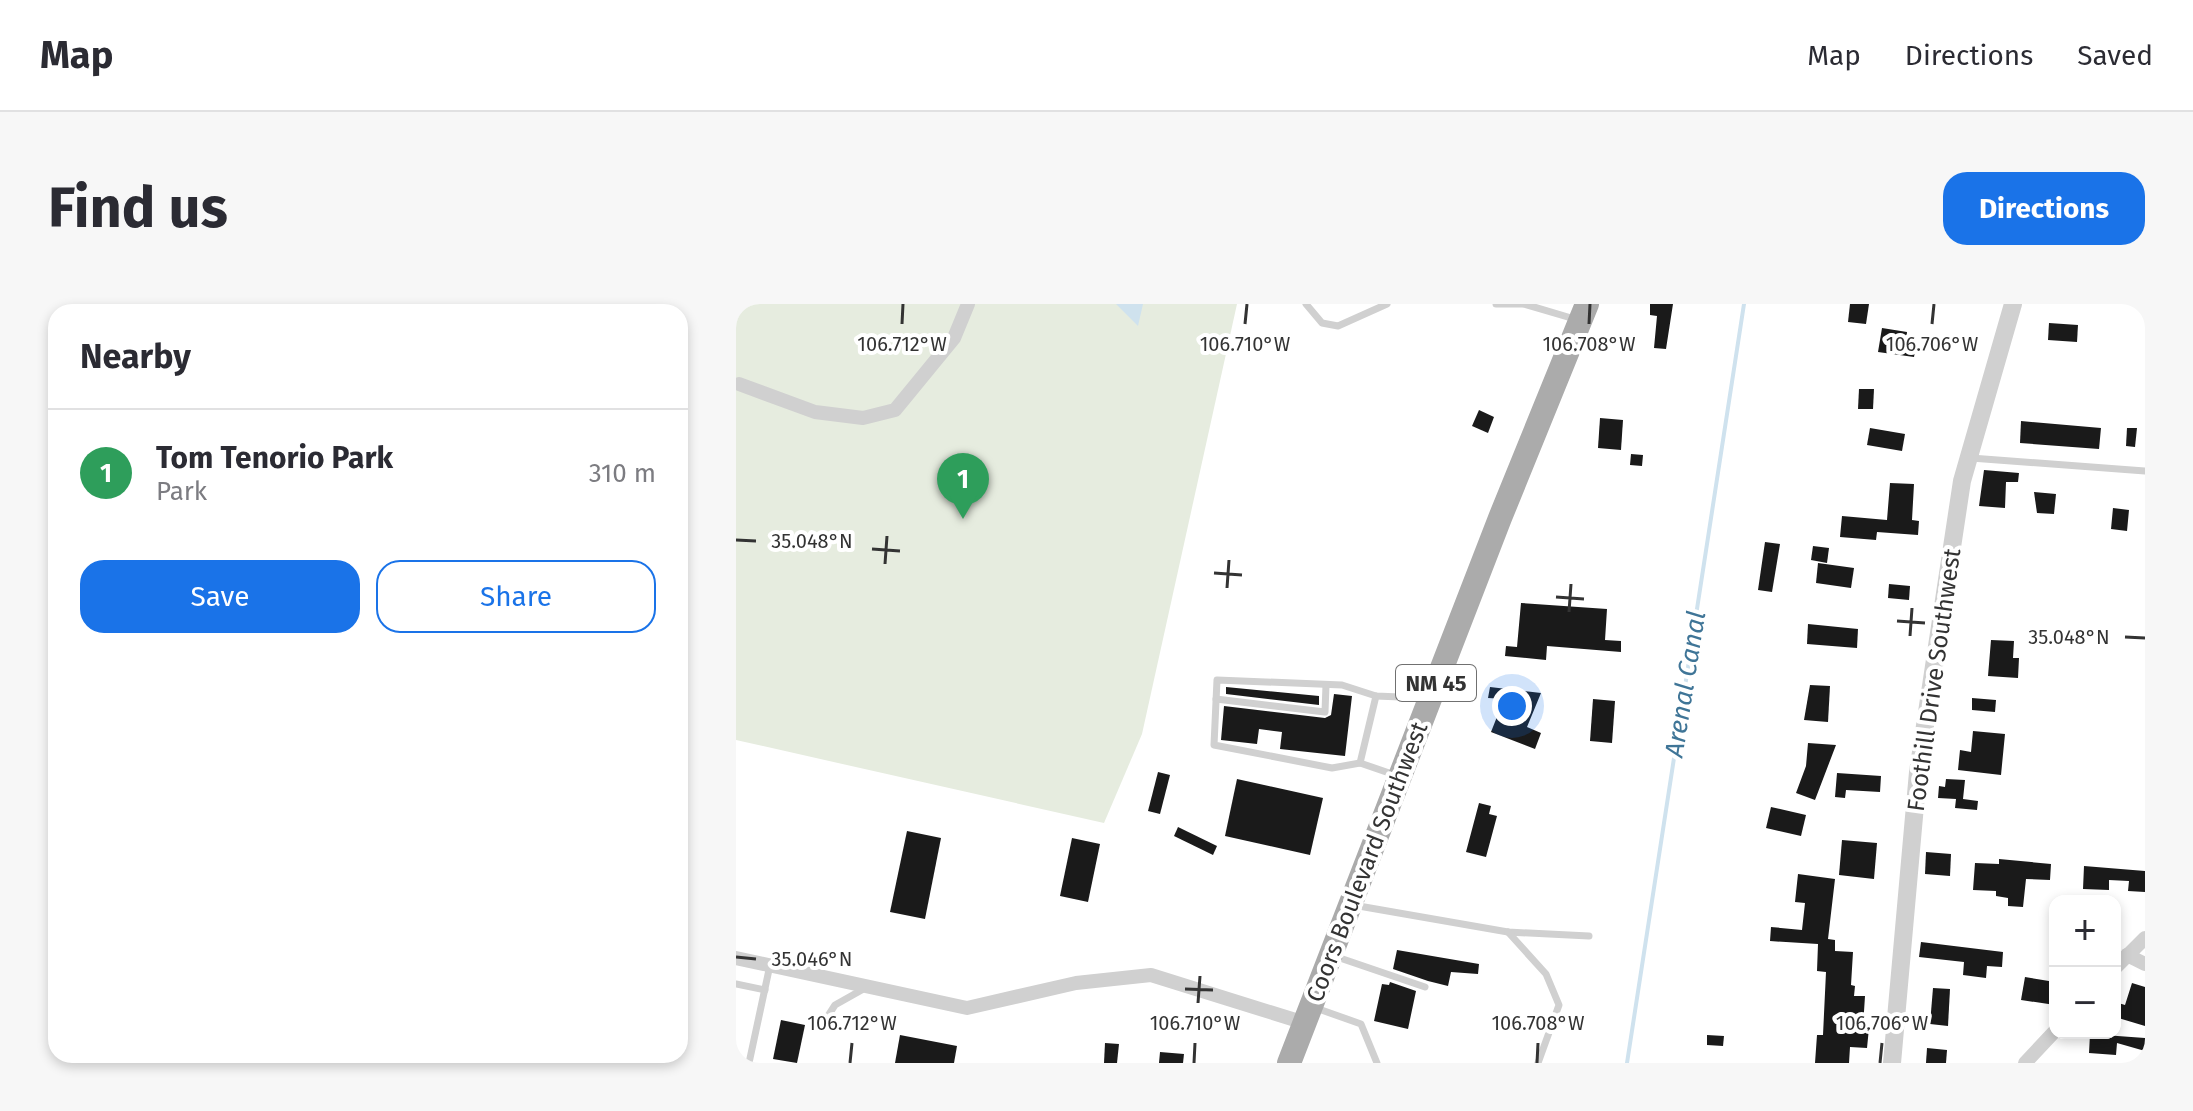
<!DOCTYPE html>
<meta charset="utf-8">
<style>
body{margin:0;font-family:"Fira Sans",sans-serif;background:#f7f7f7;color:#2b2b33}
.controls{position:absolute;right:24px;bottom:24px;display:grid;overflow:hidden;border-radius:16px;box-shadow:0 4px 12px #0003}
.controls button{width:72px;height:72px;display:grid;place-items:center;padding:0;border:0;border-bottom:2px solid #e1e1e2;background:#fff;color:#2b2b33;font:40px sans-serif}
.you{position:absolute;left:776px;top:402px;width:28px;height:28px;margin:-20px;border:6px solid #fff;border-radius:50%;background:#1a73e8;box-shadow:0 0 0 12px #1a73e833}
.badge{display:grid;place-items:center;width:52px;height:52px;border-radius:50%;background:#1a73e8;color:#fff;font-size:26px;font-weight:700}
.pin{position:absolute;translate:-50% -66px;filter:drop-shadow(0 2px 4px #0008)}
.pin::after{content:'';position:absolute;top:42px;width:28px;height:24px;background:inherit;clip-path:polygon(0 0,100% 0,50% 100%)}
.list{margin:0;padding:0;list-style:none}
h2{display:flex;justify-content:space-between;align-items:center;height:104px;margin:0;padding:0 32px;font-size:34px}
h2 small{font-size:26px;font-weight:400;color:#7c7c81}
.list li{display:grid;grid-template-columns:52px 1fr auto;gap:24px;align-items:center;box-sizing:border-box;height:128px;padding:0 32px;border-top:2px solid #e1e1e2}
.list b{display:block;font-size:30px;white-space:nowrap}
.list p{margin:0;font-size:26px;white-space:nowrap;color:#7c7c81}
.list em{font-size:26px;font-style:normal;color:#7c7c81}
.actions{display:flex;gap:16px;padding:24px 32px}
.actions a{flex:1;padding:18px 0;border:2px solid #1a73e8;border-radius:24px;text-align:center;font-size:28px;color:#1a73e8}
.actions .main{background:#1a73e8;color:#fff}
.map{position:relative;flex:none;width:1409px;height:759px;overflow:hidden;border-radius:24px}
header{display:flex;align-items:center;gap:48px;box-sizing:border-box;height:112px;padding:0 40px;background:#fff;border-bottom:2px solid #e1e1e2}
header strong{font-size:38px}
nav{display:flex;gap:44px;margin-inline-start:auto;font-size:28px}
.intro{display:flex;align-items:center;justify-content:space-between;box-sizing:border-box;height:192px;padding:0 48px}
h1{margin:0;font-size:56px}
.button{padding:20px 36px;border-radius:24px;background:#1a73e8;color:#fff;font-size:28px;font-weight:700}
main{display:flex;gap:48px;padding:0 48px}
aside{flex:1;background:#fff;border-radius:24px;box-shadow:0 4px 12px #0003}
.map>svg:first-child{display:block}
</style>
<header>
<strong>Map</strong>
<nav><a>Map</a><a>Directions</a><a>Saved</a></nav>
</header>
<div class="intro"><h1>Find us</h1><a class="button">Directions</a></div>
<main>
<aside>
<h2>Nearby<small></small></h2>
<ul class="list">
<li><span class="badge" style="background:#2e9e5b">1</span><div><b>Tom Tenorio Park</b><p>Park</p></div><em>310 m</em></li>
</ul>
<div class="actions"><a class="main">Save</a><a>Share</a></div>
</aside>
<div class="map">
<svg width="1409" height="759" viewBox="0 0 1409 759">
<rect width="100%" height="100%" fill="#fff"/>
<polygon fill="#e6ecdf" points="0,0 501,0 406,430 368,519 0,436"/>
<polygon fill="#cfe2ee" points="380,0 407,0 402,22"/>
<g fill="none" stroke-linecap="round" stroke-linejoin="round">
<polyline stroke="#cfe2ee" stroke-width="4" points="891,759 1008,0"/>
</g>
<g fill="#1a1a1a">
<polygon points="914,0 937,0 930,45 918,44 921,12 914,11"/>
<polygon points="1114,0 1133,0 1130,20 1112,18"/>
<polygon points="1313,19 1342,21 1341,38 1312,36"/>
<polygon points="1146,24 1171,28 1170,40 1180,42 1178,53 1142,48"/>
<polygon points="1123,85 1138,85 1137,105 1122,105"/>
<polygon points="743,106 758,113 752,129 736,122"/>
<polygon points="864,114 887,116 885,146 862,144"/>
<polygon points="1285,117 1365,124 1363,145 1284,139"/>
<polygon points="1134,124 1169,130 1166,147 1131,141"/>
<polygon points="1391,124 1401,124 1399,143 1390,142"/>
<polygon points="895,150 907,151 906,162 894,161"/>
<polygon points="1248,166 1283,169 1282,178 1270,178 1269,204 1243,202"/>
<polygon points="1154,179 1178,180 1176,216 1183,217 1182,231 1141,228 1140,236 1104,233 1106,212 1151,216"/>
<polygon points="1298,188 1320,190 1318,210 1301,209"/>
<polygon points="1377,204 1393,206 1391,227 1375,225"/>
<polygon points="1029,238 1044,240 1036,288 1022,286"/>
<polygon points="1077,242 1093,244 1091,259 1075,256"/>
<polygon points="1082,259 1118,264 1115,284 1080,279"/>
<polygon points="1153,280 1174,282 1173,296 1152,294"/>
<polygon points="785,299 871,305 869,336 885,337 885,348 811,342 810,356 769,352 770,342 781,343"/>
<polygon points="1072,320 1122,325 1121,344 1071,340"/>
<polygon points="1255,336 1278,337 1277,354 1283,354 1282,374 1252,372"/>
<polygon points="1074,381 1094,382 1092,418 1068,416"/>
<polygon points="490,383 583,392 583,401 490,390"/>
<polygon points="754,383 805,389 791,423 805,429 799,445 755,428 768,395 752,394"/>
<polygon points="598,390 616,392 609,452 544,445 546,428 523,425 521,440 485,436 488,402 589,414 595,411"/>
<polygon points="1236,394 1260,396 1259,408 1236,406"/>
<polygon points="857,395 879,397 876,439 854,437"/>
<polygon points="1237,427 1269,430 1265,471 1222,466 1224,446 1235,448"/>
<polygon points="1072,439 1100,441 1079,496 1060,489 1070,462"/>
<polygon points="422,468 434,471 424,510 412,507"/>
<polygon points="1101,469 1145,472 1144,488 1110,486 1109,494 1099,493"/>
<polygon points="501,475 587,494 574,551 489,532"/>
<polygon points="1210,475 1229,476 1227,495 1242,497 1241,506 1219,504 1220,495 1202,494 1203,482 1209,483"/>
<polygon points="743,499 755,502 753,510 761,512 750,553 730,548"/>
<polygon points="1035,503 1070,511 1065,532 1030,524"/>
<polygon points="442,523 481,542 477,551 438,532"/>
<polygon points="171,527 205,534 189,615 154,608"/>
<polygon points="336,534 364,540 352,598 324,592"/>
<polygon points="1106,536 1141,539 1138,575 1103,571"/>
<polygon points="1190,548 1215,550 1214,572 1189,570"/>
<polygon points="1263,555 1315,560 1314,576 1290,575 1287,603 1272,602 1272,594 1260,592 1260,587 1237,586 1239,559 1263,560"/>
<polygon points="1348,562 1409,567 1409,588 1392,587 1393,577 1373,576 1373,586 1347,585"/>
<polygon points="1062,570 1099,575 1092,635 1099,636 1099,647 1117,648 1115,681 1119,682 1118,692 1129,692 1127,723 1133,724 1131,744 1114,743 1113,759 1079,759 1081,731 1087,731 1090,668 1081,667 1082,640 1034,637 1035,623 1066,626 1069,599 1059,598"/>
<polygon points="1185,638 1267,648 1266,663 1251,662 1250,674 1227,671 1228,658 1183,653"/>
<polygon points="661,646 743,660 742,670 715,668 712,682 692,677 657,665"/>
<polygon points="1289,673 1319,678 1319,701 1285,696"/>
<polygon points="654,678 680,687 672,725 638,717 646,680 653,681"/>
<polygon points="1396,679 1409,683 1409,722 1379,713 1379,698 1389,701"/>
<polygon points="1197,684 1214,685 1212,722 1194,720"/>
<polygon points="45,716 69,721 61,759 37,755"/>
<polygon points="1354,730 1409,734 1409,747 1381,739 1380,751 1353,749"/>
<polygon points="164,731 221,742 218,759 159,759"/>
<polygon points="971,731 988,732 987,742 971,741"/>
<polygon points="369,739 383,740 381,759 368,759"/>
<polygon points="1191,744 1211,746 1210,759 1190,759"/>
<polygon points="424,748 448,750 447,759 423,759"/>
</g>
<g fill="none" stroke-linecap="round" stroke-linejoin="round">
<g stroke="#d0d0d0" stroke-width="7">
<polyline points="570,0 586,19 602,22 651,0"/>
<polyline points="760,0 789,0"/>
<polyline points="788,0 842,16"/>
<polyline points="1235,154 1409,167"/>
<polyline points="480,395 589,408 590,381"/>
<polyline points="624,459 640,392"/>
<polyline points="659,471 624,459 596,464 478,441 481,376 606,381 640,392 688,394"/>
<polyline points="617,601 772,628 853,632"/>
<polyline points="772,628 810,670 823,701 802,759"/>
<polyline points="598,652 689,683"/>
<polyline points="0,680 29,686"/>
<polyline points="577,703 625,720 641,759"/>
<polyline points="90,715 99,701 131,683"/>
<polyline points="13,759 34,661"/>
</g>
<g stroke="#d0d0d0" stroke-width="14">
<polyline points="3,80 79,108 127,114 159,106 218,34 232,0"/>
<polyline points="1391,651 1409,660"/>
<polyline points="0,654 231,704 340,679 415,671 569,719"/>
<polyline points="1379,664 1409,634"/>
<polyline points="1289,759 1319,727"/>
</g>
<polyline stroke="#d0d0d0" stroke-width="18" points="1156,759 1182,468 1226,177 1277,0"/>
<polyline stroke="#ababab" stroke-width="24" points="553,759 764,214 851,0"/>
</g>
<path fill="none" stroke="#333" stroke-width="3" d="M 166,20 L 167,0M 509,20 L 511,0M 853,20 L 854,0M 1196,20 L 1198,0M 0,236 L 20,237M 136,245 L 164,247M 149,260 L 151,232M 478,269 L 506,271M 491,284 L 493,256M 820,293 L 848,295M 833,308 L 835,280M 1161,317 L 1189,319M 1174,332 L 1176,304M 1389,333 L 1409,334M 0,653 L 20,655M 449,685 L 477,686M 462,699 L 464,672M 114,759 L 116,739M 458,759 L 459,739M 801,759 L 802,739M 1144,759 L 1146,739"/>
<g text-anchor="middle" stroke-width="8" stroke-linejoin="round" paint-order="stroke">
<rect fill="#fff" stroke="#707070" stroke-width="2" x="660" y="361" width="80" height="36" rx="6"/>
<g font-size="22" font-weight="bold" fill="#333">
<text x="700" y="387">NM 45</text>
</g>
<g font-size="24" fill="#333" stroke="#fff">
<text transform="translate(1198 376) rotate(-82)" y="8">Foothill Drive Southwest</text>
<text transform="translate(631 558) rotate(-69)" y="8">Coors Boulevard Southwest</text>
</g>
<g font-size="26" font-style="italic" fill="#3f7597" stroke="#fff">
<text transform="translate(949 380) rotate(-81)" y="9">Arenal Canal</text>
</g>
</g>
<g font-size="20" text-anchor="middle" fill="#333" stroke="#fff" stroke-width="8" stroke-linejoin="round" paint-order="stroke">
<text x="166" y="47">106.712°W</text>
<text x="509" y="47">106.710°W</text>
<text x="853" y="47">106.708°W</text>
<text x="1196" y="47">106.706°W</text>
<text x="76" y="244">35.048°N</text>
<text x="1333" y="340">35.048°N</text>
<text x="76" y="662">35.046°N</text>
<text x="116" y="726">106.712°W</text>
<text x="459" y="726">106.710°W</text>
<text x="802" y="726">106.708°W</text>
<text x="1146" y="726">106.706°W</text>
</g>
</svg>
<div class="controls">
<button>+</button>
<button>−</button>
</div>
<div class="you"></div>
<div class="pin badge" style="left:227px;top:215px;background:#2e9e5b">1</div>
</div>
</main>
